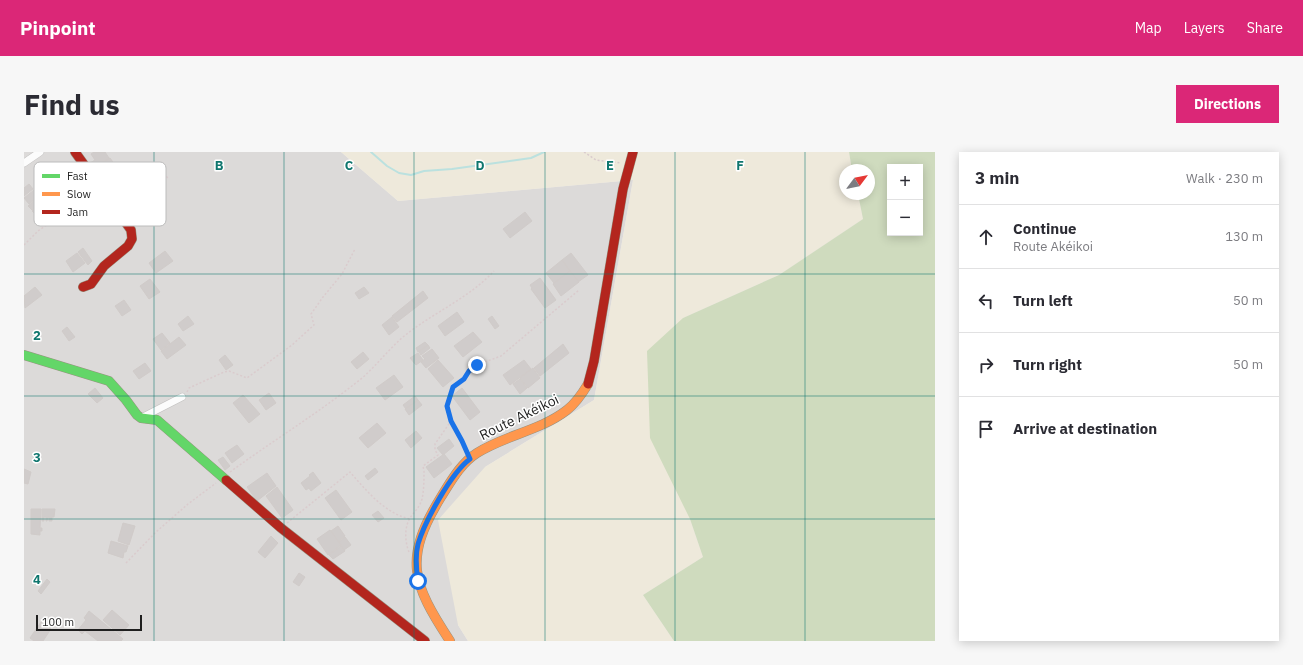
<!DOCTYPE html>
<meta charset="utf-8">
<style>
body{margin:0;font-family:"IBM Plex Sans",sans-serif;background:#f7f7f7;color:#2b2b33}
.controls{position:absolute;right:12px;top:12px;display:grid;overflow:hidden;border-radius:0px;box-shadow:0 2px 10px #0003}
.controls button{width:36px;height:36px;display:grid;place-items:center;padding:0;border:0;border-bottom:1px solid #e1e1e2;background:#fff;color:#2b2b33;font:20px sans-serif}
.compass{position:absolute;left:815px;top:12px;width:36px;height:36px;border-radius:50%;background:#fff;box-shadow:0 2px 10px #0003;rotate:58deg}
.scale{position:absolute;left:12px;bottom:10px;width:106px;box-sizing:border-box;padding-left:4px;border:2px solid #1f1f1f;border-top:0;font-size:11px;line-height:14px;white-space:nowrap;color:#1f1f1f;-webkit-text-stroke:3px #fff;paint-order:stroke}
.stop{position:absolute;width:12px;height:12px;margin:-9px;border:3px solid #1a73e8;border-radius:50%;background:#fff}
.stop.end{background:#1a73e8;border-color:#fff;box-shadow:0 1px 4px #0008}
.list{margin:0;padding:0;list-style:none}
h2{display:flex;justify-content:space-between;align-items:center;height:52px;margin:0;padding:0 16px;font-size:17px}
h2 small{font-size:13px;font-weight:400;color:#7c7c81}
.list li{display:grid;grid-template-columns:26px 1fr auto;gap:12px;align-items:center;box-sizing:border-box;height:64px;padding:0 16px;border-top:1px solid #e1e1e2}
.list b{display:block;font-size:15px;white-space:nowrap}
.list p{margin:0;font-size:13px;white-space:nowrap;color:#7c7c81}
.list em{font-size:13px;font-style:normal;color:#7c7c81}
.icon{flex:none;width:22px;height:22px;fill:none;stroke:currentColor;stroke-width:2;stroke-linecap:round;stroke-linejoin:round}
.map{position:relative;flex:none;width:911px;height:489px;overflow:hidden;border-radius:0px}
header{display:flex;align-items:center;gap:24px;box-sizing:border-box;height:56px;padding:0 20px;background:#db2777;color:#fff}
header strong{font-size:19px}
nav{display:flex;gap:22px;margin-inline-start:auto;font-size:14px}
.intro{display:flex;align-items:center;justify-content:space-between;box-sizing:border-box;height:96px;padding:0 24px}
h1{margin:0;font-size:28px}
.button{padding:10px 18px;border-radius:0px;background:#db2777;color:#fff;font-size:14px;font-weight:700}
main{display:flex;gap:24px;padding:0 24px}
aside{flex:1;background:#fff;border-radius:0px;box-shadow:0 2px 10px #0003}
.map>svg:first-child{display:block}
</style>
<header>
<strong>Pinpoint</strong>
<nav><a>Map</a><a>Layers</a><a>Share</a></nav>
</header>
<div class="intro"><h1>Find us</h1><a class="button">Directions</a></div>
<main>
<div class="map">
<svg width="911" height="489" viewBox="0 0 911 489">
<rect width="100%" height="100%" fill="#edeae8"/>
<polygon fill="#dcdad9" points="0,0 317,0 374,49 609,28 570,248 461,315 434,473 444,489 0,489"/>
<polygon fill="#eee9db" points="317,0 825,0 828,18 821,18 821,42 834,42 839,67 755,123 659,166 666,367 679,405 619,443 650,489 444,489 434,473 414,368 461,315 570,248 609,28 374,49"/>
<path fill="#cfdbbe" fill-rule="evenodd" d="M 825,0 L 911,0 L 911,489 L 650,489 L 619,443 L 679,405 L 666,367 L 626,286 L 623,199 L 659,166 L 755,123 L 839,67 L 834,42 L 845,42 L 845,18 L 828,18 ZM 866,15 L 896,15 L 896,81 L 866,81 Z"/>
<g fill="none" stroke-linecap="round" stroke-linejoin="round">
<polyline stroke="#bbe1df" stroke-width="2" points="347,0 363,14 375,21 387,23 400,19 428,17 507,6 520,0"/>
</g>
<g fill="#d0cccb" stroke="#d0cbc9">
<polygon points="70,0 81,0 85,6 70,16 66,11 71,8 67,2"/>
<polygon points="86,6 94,17 84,24 82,22 77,26 71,16"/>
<polygon points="5,32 9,37 0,44 0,36"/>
<polygon points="10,38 15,44 5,52 0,46"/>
<polygon points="15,45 19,49 8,58 4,54"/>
<polygon points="19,50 23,54 12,63 8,59"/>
<polygon points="501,60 508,69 486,86 479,77"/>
<polygon points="59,96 68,109 64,113 54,100"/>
<polygon points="141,99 149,109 132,121 125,111"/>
<polygon points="53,101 61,111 49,120 42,109"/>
<polygon points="547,101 564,123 554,130 538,108"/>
<polygon points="538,108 546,119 530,131 522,121"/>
<polygon points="546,119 555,130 537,144 529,132"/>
<polygon points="516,126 532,148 521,156 507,137 508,136 506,133"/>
<polygon points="126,127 136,140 125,147 116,134"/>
<polygon points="11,135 18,143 1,156 0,144"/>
<polygon points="340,135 345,141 335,147 331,141"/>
<polygon points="399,139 404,146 373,170 368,164"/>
<polygon points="100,148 107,158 98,164 91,154"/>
<polygon points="433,160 440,170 421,184 414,174"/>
<polygon points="164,164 170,172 159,179 154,172"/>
<polygon points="468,164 475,174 471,177 464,167"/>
<polygon points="368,165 375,175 365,183 358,173"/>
<polygon points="43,175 51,185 45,189 38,179"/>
<polygon points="449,180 458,190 439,205 430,194"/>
<polygon points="138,181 146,191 137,198 129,187"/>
<polygon points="155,185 162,193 143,207 137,199"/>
<polygon points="401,190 404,193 394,200 392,196"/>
<polygon points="539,192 545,201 516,224 510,216"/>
<polygon points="404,193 406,196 397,203 395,200"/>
<polygon points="408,197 415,206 402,216 397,210 401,207 398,204"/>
<polygon points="339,200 345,207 333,217 327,210"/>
<polygon points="394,201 399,208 392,213 386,206"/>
<polygon points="201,203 209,213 202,218 195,208"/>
<polygon points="414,208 430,226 419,235 404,217"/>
<polygon points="500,208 507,217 486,233 479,223"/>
<polygon points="121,211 127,219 115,227 109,219"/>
<polygon points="509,216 516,226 504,236 496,226"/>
<polygon points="370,223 379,235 361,248 352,236"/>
<polygon points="496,227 503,236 496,242 489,232"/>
<polygon points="71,236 79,246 73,251 64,242"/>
<polygon points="438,236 456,260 446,268 428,244"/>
<polygon points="245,241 252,251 242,258 235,248"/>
<polygon points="219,243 236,262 225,271 209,251"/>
<polygon points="391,244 394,248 382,257 379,253"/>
<polygon points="394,248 398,253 385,263 381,257"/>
<polygon points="353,271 362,281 344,296 335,286"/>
<polygon points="392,279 398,286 387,296 381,288"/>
<polygon points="425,287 430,294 419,303 413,296"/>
<polygon points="213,293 220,302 208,311 201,301"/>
<polygon points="420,302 428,312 410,326 402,315"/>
<polygon points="199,305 206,314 201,318 194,308"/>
<polygon points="351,316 354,320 344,328 341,324"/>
<polygon points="0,317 7,320 4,332 0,331"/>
<polygon points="289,320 297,331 287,339 285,336 282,338 277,331 286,324 285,323"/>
<polygon points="243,321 252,334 233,349 223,335"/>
<polygon points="253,335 269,358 258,366 242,344"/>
<polygon points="312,338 328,360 317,368 301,346"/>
<polygon points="7,357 17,357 16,376 18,376 18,379 16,379 16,383 7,382"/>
<polygon points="18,357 31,357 30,365 28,365 28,369 25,369 25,365 24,365 23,369 22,369 22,365 20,365 20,369 18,369"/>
<polygon points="354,359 360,366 354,370 348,363"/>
<polygon points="99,371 111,374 105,393 94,389"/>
<polygon points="314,374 321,384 314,390 307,379"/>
<polygon points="306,378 317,393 304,403 293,387"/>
<polygon points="247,384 254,391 241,406 234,400"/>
<polygon points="321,385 327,393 320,398 315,390"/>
<polygon points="87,389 104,394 102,400 100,400 99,406 84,401"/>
<polygon points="317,394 321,399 309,407 305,403"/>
<polygon points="275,421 281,425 275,434 269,430"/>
<polygon points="23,427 26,430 17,442 14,439"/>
<polygon points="88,458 105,473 96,483 79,468"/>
<polygon points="65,459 99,487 97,489 74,489 61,479 58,482 54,478 62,468 60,466"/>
<polygon points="17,470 27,477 19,489 10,489 6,486"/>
</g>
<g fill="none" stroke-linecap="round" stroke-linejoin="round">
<defs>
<g id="street">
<polyline points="0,11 16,0"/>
<polyline points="117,266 158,245"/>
</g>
<polyline id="fast" points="0,203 85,229 102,248 113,263 117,266 133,268 202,328"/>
<path id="slow" d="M 426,489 C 388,431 379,407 417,345 C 427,329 437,311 453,301 C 481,283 516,279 543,258 C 552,251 558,242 564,232"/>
<g id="jam">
<polyline points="51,0 107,78 108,87 104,94 80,114 67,132 59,135"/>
<polyline points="564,232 570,209 599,37 609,0"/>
<polyline points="202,328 257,376 401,489"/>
</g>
</defs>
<use href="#street" stroke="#c0bfbe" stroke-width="8"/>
<use href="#fast" stroke="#989380" stroke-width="10"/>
<use href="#slow" stroke="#989380" stroke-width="10"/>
<use href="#jam" stroke="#989380" stroke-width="10"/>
<g stroke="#dacbcd" stroke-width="1.5" stroke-dasharray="2 2" stroke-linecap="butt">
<polyline points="560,0 572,8 597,11"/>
<polyline points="84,32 117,13 130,13 144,26"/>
<polyline points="0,93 14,79 70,40"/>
<polyline points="163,240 165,236 200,220 205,219 223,226 268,193 290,173 287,162 299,145 318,122 331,97"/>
<polyline points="443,300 427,269 423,254 429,235 440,227 445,219 453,213 477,204 555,138"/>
<path d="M 206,320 C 250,288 296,260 338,226 C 352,214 364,198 379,185 C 408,161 444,147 470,119"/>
<path d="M 263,371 L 326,320 C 343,339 360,361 386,367"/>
<path d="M 385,400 C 381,390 380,376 386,366 C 390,360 396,355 398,347 C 400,338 400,328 400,319 L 399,314 L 414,303 L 411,298 L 411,292 L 427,269"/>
<polyline points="102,411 132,380 164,352 192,331"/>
</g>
<use href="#street" stroke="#fcfcfc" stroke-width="7"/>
<use href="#fast" stroke="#63d668" stroke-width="9"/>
<use href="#slow" stroke="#ff974d" stroke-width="9"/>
<use href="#jam" stroke="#b3261e" stroke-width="9"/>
</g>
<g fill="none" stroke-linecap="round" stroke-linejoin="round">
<path stroke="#1a73e8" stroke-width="5" d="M 394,429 C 392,416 391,404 394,392 C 401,369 427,321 446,307 L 438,289 L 427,269 L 423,254 L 429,235 L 440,227 L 445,219 L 453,213"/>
</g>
<path fill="none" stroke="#0f766e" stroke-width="1" stroke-opacity="0.55" d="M 130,0 L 130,489M 260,0 L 260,489M 390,0 L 390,489M 521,0 L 521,489M 651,0 L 651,489M 781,0 L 781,489M 0,122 L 911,122M 0,244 L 911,244M 0,367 L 911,367"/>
<g text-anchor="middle" stroke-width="3" stroke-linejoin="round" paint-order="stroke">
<g font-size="14" fill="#1f1f1f" stroke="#fff">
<text transform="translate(495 265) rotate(-26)" y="5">Route Akéikoi</text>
</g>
</g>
<rect x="10" y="10" width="132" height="64" rx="6" fill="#fff" stroke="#bcbcbc" stroke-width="1"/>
<rect x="18" y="22" width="18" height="4" fill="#63d668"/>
<rect x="18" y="40" width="18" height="4" fill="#ff974d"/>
<rect x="18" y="58" width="18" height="4" fill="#b3261e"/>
<g font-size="11" fill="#1f1f1f">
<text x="43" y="28">Fast</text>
<text x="43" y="46">Slow</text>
<text x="43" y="64">Jam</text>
</g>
<g font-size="13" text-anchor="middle" font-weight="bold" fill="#0f766e" stroke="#fff" stroke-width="3" stroke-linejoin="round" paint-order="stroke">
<text x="195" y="18">B</text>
<text x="325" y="18">C</text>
<text x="456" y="18">D</text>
<text x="586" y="18">E</text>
<text x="716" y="18">F</text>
<text x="13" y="188">2</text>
<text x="13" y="310">3</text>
<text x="13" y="432">4</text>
</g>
</svg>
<div class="controls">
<button>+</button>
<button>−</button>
</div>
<svg class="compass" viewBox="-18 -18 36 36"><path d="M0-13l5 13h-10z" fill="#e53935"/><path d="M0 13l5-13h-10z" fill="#7c7c81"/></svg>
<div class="scale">100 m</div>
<div class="stop" style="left:394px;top:429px"></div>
<div class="stop end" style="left:453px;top:213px"></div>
</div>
<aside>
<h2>3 min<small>Walk · 230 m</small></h2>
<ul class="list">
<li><svg class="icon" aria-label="ahead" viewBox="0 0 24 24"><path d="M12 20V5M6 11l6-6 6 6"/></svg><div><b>Continue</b><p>Route Akéikoi</p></div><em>130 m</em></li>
<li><svg class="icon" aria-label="left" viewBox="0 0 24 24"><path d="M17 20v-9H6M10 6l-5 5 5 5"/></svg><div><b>Turn left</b></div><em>50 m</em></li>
<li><svg class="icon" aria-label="right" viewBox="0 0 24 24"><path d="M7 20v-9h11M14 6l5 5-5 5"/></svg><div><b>Turn right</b></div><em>50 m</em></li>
<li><svg class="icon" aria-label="arrive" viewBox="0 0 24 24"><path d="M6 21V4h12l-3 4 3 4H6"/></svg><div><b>Arrive at destination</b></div></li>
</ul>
</aside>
</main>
